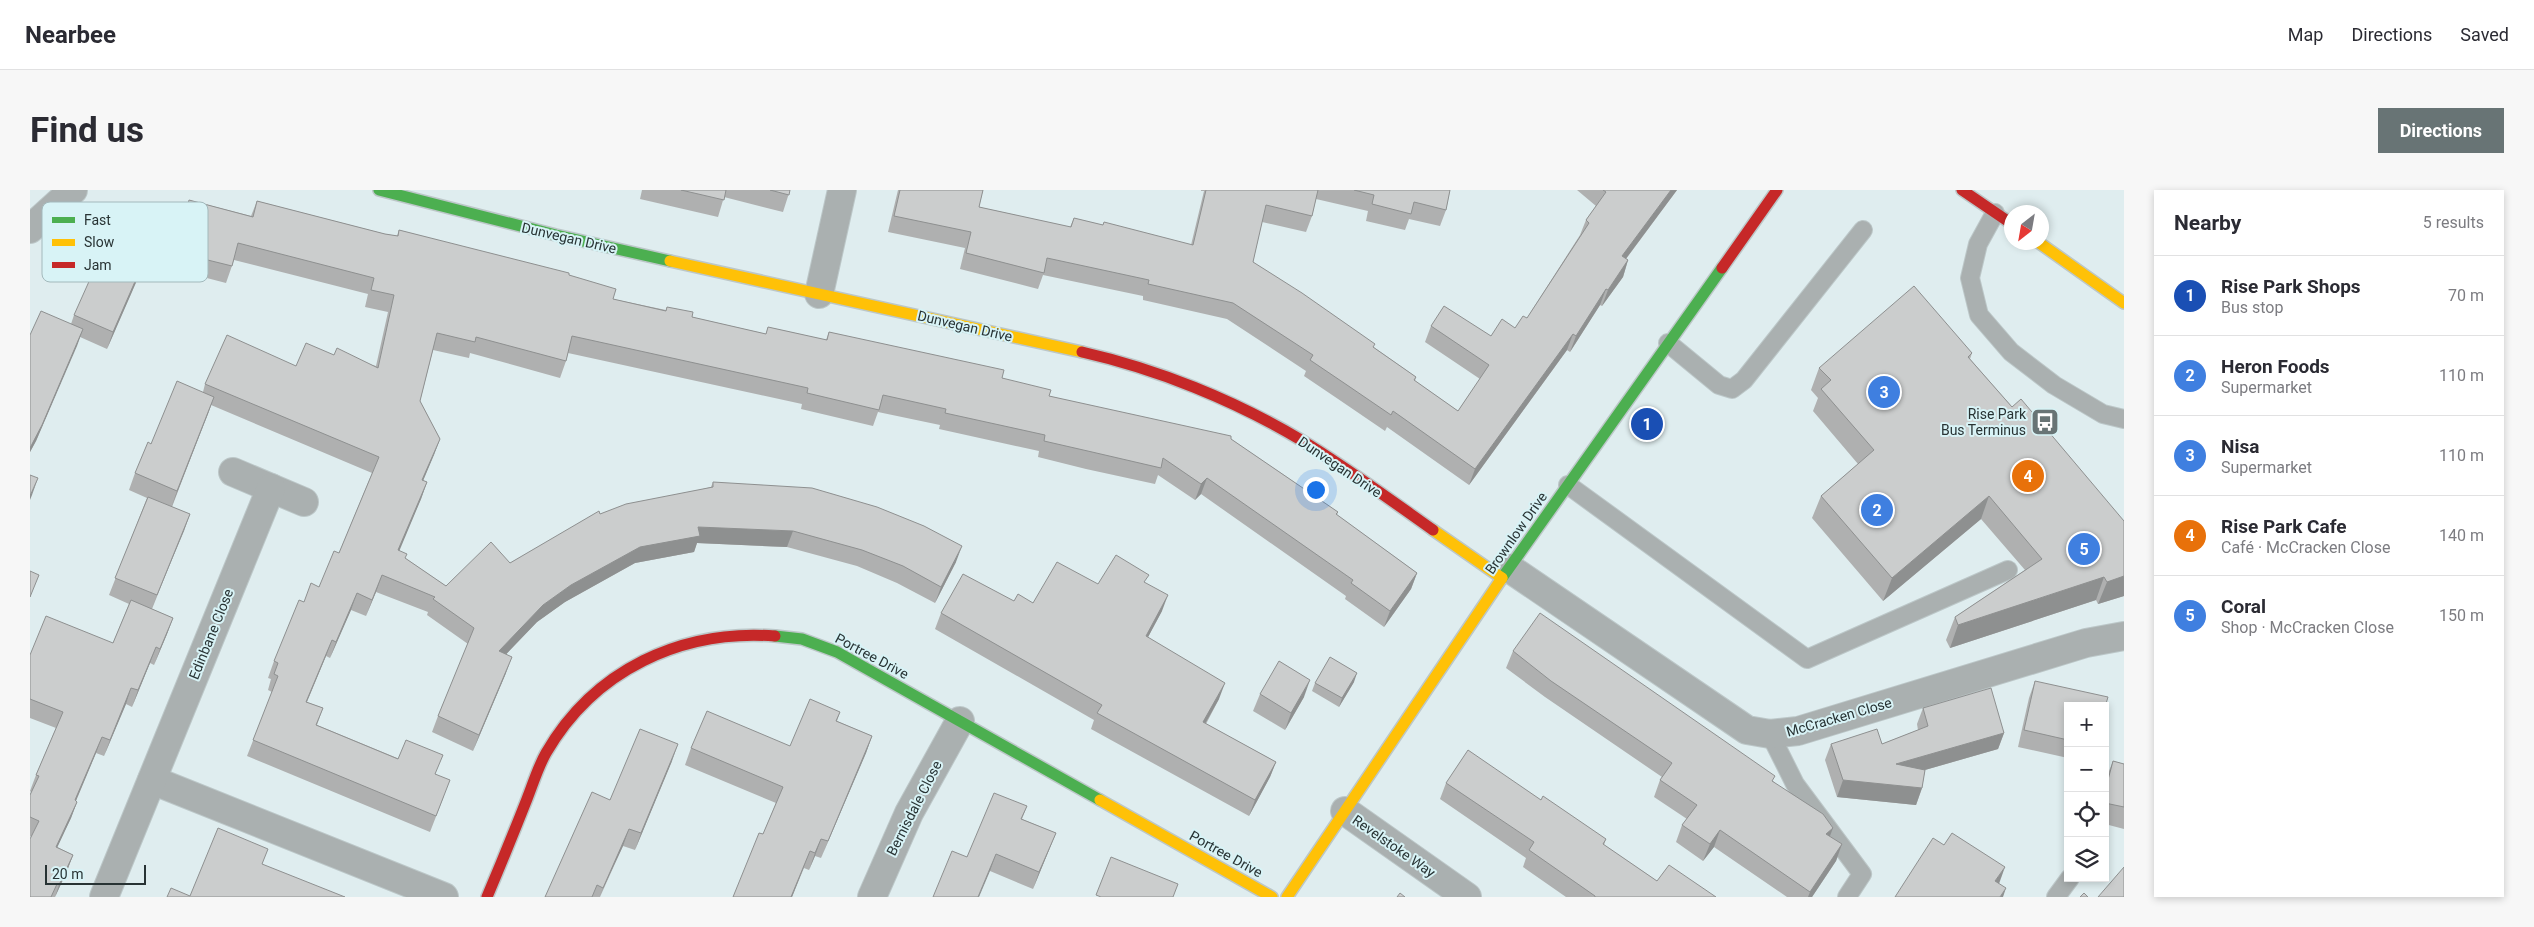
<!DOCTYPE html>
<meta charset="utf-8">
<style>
body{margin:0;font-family:Roboto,sans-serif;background:#f7f7f7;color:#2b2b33}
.controls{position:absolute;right:15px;bottom:15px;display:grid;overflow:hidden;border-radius:0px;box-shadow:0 2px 8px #0003}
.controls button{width:45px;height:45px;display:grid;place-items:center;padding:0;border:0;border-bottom:1px solid #e1e1e2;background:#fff;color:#2b2b33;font:25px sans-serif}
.compass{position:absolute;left:1974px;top:15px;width:45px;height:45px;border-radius:50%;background:#fff;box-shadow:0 2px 8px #0003;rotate:211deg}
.scale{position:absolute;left:15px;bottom:12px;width:101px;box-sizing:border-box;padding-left:5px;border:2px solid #283334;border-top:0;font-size:14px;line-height:18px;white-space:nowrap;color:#283334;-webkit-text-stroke:4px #d8f3f6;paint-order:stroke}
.you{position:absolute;left:1285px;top:299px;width:18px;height:18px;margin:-12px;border:4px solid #fff;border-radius:50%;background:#1a73e8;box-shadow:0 0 0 8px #1a73e833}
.badge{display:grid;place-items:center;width:32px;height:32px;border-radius:50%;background:#687475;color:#fff;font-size:16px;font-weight:700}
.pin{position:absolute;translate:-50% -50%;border:2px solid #fff;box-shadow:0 1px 5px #0006}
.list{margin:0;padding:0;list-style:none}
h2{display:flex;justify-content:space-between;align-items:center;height:65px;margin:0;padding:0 20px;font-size:21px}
h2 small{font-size:16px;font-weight:400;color:#7c7c81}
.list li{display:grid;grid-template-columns:32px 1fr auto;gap:15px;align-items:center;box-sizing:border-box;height:80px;padding:0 20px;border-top:1px solid #e1e1e2}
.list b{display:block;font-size:19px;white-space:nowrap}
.list p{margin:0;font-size:16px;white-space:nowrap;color:#7c7c81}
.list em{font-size:16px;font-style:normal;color:#7c7c81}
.icon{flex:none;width:28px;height:28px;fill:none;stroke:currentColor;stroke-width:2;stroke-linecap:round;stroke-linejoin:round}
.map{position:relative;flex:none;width:2094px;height:707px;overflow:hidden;border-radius:0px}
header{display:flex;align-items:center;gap:30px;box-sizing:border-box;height:70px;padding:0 25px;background:#fff;border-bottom:1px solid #e1e1e2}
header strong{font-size:24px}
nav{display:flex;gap:28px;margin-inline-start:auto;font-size:18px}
.intro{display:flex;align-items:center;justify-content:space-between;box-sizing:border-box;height:120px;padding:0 30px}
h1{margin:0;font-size:35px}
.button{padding:12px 22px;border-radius:0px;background:#687475;color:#fff;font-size:18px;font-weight:700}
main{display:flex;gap:30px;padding:0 30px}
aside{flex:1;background:#fff;border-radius:0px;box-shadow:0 2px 8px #0003}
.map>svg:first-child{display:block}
</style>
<header>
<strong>Nearbee</strong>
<nav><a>Map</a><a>Directions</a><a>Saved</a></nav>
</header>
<div class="intro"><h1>Find us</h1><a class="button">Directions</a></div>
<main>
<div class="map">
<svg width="2094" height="707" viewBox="0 0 2094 707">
<rect width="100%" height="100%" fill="#dfedef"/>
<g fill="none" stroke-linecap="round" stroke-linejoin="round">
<defs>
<g id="lane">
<polyline points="1965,23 1948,54 1940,88 1949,125 1981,162 2024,195 2073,224 2094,229"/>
<polyline points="1638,153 1689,195 1702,199 1714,190 1833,40"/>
<polyline points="1538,295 1777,469 1978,380"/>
<polyline points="1740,544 1765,594 1832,684 1817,707"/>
<polyline points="2026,707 2040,688"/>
</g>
<g id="street">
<polyline points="0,39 43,0"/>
<polyline points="789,104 812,0"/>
<polyline points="203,282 274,312"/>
<polyline points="1479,378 1717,540 1740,544 1768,541 2056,453 2094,446"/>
<polyline points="122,590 414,707"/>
<polyline points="1315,621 1437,707"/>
<polyline points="74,707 241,298"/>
<polyline points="842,707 879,623 930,531"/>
</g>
<g id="fast">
<polyline points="349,0 526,45 640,71"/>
<polyline points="1472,388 1692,78"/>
<polyline points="745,446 772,449 807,462 1070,610"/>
</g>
<g id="slow">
<polyline points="2008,52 2094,113"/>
<polyline points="640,71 1052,162"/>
<polyline points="1403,340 1472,388"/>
<polyline points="1070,610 1242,707"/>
<polyline points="1257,707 1472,388"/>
</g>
<g id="jam">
<polyline points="1932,0 1982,34"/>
<polyline points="1692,78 1747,0"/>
<path d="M 1052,162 C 1127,179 1204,210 1271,250 C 1316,277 1359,309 1403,340"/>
<path d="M 457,707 C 471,674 484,642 497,609 C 503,594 508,577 516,563 C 564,480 651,439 745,446"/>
</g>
</defs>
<use href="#lane" stroke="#bcc7c8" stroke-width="20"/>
<use href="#street" stroke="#bcc7c8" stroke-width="30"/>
<use href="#fast" stroke="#bcc7c8" stroke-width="14"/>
<use href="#slow" stroke="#bcc7c8" stroke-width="14"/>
<use href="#jam" stroke="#bcc7c8" stroke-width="14"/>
<use href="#lane" stroke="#aab0b0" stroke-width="18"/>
<use href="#street" stroke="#aab0b0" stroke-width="28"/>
<use href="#fast" stroke="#4caf50" stroke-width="11"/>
<use href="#slow" stroke="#ffc107" stroke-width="11"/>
<use href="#jam" stroke="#c62828" stroke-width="11"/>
</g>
<g fill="#afb0b0">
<polygon points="612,0 760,0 753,22 694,7 688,27 610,9"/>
<polygon points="868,0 953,0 949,17 1040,37 1044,28 1072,35 1161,55 1174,1 1171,1 1171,0 1420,0 1416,20 1410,36 1379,29 1375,40 1336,31 1338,21 1286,9 1282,26 1276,42 1232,32 1223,72 1386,187 1385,191 1428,221 1450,189 1395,152 1401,136 1461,146 1485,138 1497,128 1550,45 1556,30 1566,16 1547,0 1647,0 1596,69 1598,70 1593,87 1572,116 1570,115 1540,162 1537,160 1439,295 1357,237 1355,241 1311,211 1274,186 1276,181 1197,129 1113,110 1113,106 1013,85 1008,99 930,79 935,58 858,42"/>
<polygon points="159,10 221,26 227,11 355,44 367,46 369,40 539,85 583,109 636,120 637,117 662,127 736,144 738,137 796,150 799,142 972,188 1019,206 1201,249 1308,322 1307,325 1387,383 1381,399 1354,437 1315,409 1316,406 1171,304 1165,310 1128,285 1125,294 1056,279 1008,267 1009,261 909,239 910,235 848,222 843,236 771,219 772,214 538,163 536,171 530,188 440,163 439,168 403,160 390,211 410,249 393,291 397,292 391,309 369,360 375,368 416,396 480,373 570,324 681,297 683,292 926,372 905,413 867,393 827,376 757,357 667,353 664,362 605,373 535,412 507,432 476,464 476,483 443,561 402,542 408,526 438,454 397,425 398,422 346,402 336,426 321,420 300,468 296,466 277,512 293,518 287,535 406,584 414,606 400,642 217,566 242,502 238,500 241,489 238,488 244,471 274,412 289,397 309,363 342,283 181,215 142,317 160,324 122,419 143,428 137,444 124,475 120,473 102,517 96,514 74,566 66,563 46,611 47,612 41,628 27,657 43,665 37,681 25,707 0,707 1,647 0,646 0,605 1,602 0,601 6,585 26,538 0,528 0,465 83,453 99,414 79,405 117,308 99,300 105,283 121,254 173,202 175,194 266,176 304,165 346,176 358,122 335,117 338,104 204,70 196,93 123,74 133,35 139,18 155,22"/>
<polygon points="111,81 77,159 50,147 6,251 0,262 0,145 41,134 44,125"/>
<polygon points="1942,163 1940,169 1982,217 2094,331 2094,406 2068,414 2066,410 1920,458 1916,450 1925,427 1995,380 1951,329 1853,411 1782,328 1791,306 1828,274 1783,221 1788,208 1781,200 1789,178"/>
<polygon points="1115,393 1132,421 1118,447 1189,509 1176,534 1246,572 1240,587 1219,626 1061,539 1064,530 905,439 911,423 984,411 1003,413 1068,394"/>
<polygon points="1483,461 1743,591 1800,646 1812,654 1806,671 1782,707 1757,707 1684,657 1673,671 1646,652 1652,635 1657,629 1624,607 1630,590 1632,587 1515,507 1476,478"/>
<polygon points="2005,491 2038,516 2038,568 1988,557 1999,508"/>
<polygon points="1324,492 1309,517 1282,501 1285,493"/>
<polygon points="1230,504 1274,507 1255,540 1223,521"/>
<polygon points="1893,518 1974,543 1968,559 1895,580 1892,598 1886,615 1807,607 1795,570 1801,554 1852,554 1888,540 1887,534"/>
<polygon points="810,522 807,531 842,546 836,563 791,668 785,666 779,680 774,678 762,707 703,707 733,644 746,613 655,575 661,558 760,556"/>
<polygon points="642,571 605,660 593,656 570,707 515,707 580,610"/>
<polygon points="2083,571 2094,574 2094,639 2075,634 2075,591"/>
<polygon points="1416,593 1511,610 1576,649 1574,655 1627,691 1686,707 1536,707 1493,677 1496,668 1410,609"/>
<polygon points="997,616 992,629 1026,643 1003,699 960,681 937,667"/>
</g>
<g fill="#8e9090">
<polygon points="1641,0 1647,0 1586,82 1592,66"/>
<polygon points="117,64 111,81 77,159 83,142"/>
<polygon points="1598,70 1593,87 1572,116 1578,100"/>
<polygon points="1576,99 1570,115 1540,162 1546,146"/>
<polygon points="53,139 47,156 6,251 0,262 0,258"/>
<polygon points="1543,144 1537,160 1439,295 1445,279"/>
<polygon points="184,207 178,224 141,318 147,301"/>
<polygon points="410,249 404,265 386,307 392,290"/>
<polygon points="8,288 2,305 0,310 0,306"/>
<polygon points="1177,288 1171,304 1165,310 1171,294"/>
<polygon points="397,292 391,309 363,376 368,360"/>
<polygon points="1959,306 1951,329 1853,411 1862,388"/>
<polygon points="160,324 154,341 120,422 127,405"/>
<polygon points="668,337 763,341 757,357 667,353 664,362 605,373 535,412 507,432 463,478 469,461 513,415 541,395 610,357"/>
<polygon points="932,356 926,372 905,413 911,397"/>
<polygon points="1387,383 1381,399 1354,437 1360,421"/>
<polygon points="352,385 346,402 336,426 342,410"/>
<polygon points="2094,386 2094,406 2068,414 2077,392"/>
<polygon points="2074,387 2066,410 1920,458 1928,435"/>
<polygon points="327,403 321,420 300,468 306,452"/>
<polygon points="1138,405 1132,421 1110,462 1116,446"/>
<polygon points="143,428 137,444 124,475 130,459"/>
<polygon points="302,450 296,466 270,528 276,512"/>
<polygon points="126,457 120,473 102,517 108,500"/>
<polygon points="482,467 476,483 443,561 449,545"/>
<polygon points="1327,483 1324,492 1309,517 1312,508"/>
<polygon points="1280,490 1274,507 1255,540 1261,523"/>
<polygon points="1195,493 1189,509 1167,548 1173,532"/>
<polygon points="101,498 96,514 74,566 80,550"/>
<polygon points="1974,543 1968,559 1860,590 1866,574"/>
<polygon points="842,546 836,563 791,668 798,651"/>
<polygon points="72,547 66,563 39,627 45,610"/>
<polygon points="648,554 642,571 605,660 611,643"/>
<polygon points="1246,572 1240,587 1219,626 1225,610"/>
<polygon points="1813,590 1892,598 1886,615 1807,607"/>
<polygon points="47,612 41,628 20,673 26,657"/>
<polygon points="1803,638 1797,654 1796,644"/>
<polygon points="599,639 593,656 569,707 573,698"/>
<polygon points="1690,640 1684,657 1673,671 1680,654"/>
<polygon points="1026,643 1019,660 1003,699 1009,682"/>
<polygon points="791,649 785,666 779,680 785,663"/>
<polygon points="1812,654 1806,671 1782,707 1778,707 1780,702"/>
<polygon points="780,661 762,707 761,707"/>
<polygon points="966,664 960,681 949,707 948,707"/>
<polygon points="43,665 37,681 25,707 29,695"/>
<polygon points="1975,677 1965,705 1965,691"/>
<polygon points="1976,698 1973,707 1970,707"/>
</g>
<g fill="#cbcdcd" stroke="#8e9090">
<polygon points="651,0 696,0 694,10"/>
<polygon points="740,0 760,0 759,5"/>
<polygon points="870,0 953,0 949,17 1041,37 1044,28 1073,35 1074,32 1163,55 1176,0 1288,0 1282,26 1236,15 1223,72 1272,103 1345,154 1343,157 1386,187 1384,190 1428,221 1459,175 1401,136 1414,116 1461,146 1472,129 1485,138 1493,126 1497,128 1559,33 1556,30 1576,2 1573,0 1641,0 1592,66 1598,70 1578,100 1576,99 1546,146 1543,144 1445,279 1363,221 1361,225 1317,195 1280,170 1283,165 1203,113 1118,94 1119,90 1017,68 1014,83 936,63 941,42 864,26"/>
<polygon points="1324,0 1420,0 1416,20 1384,12 1381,24 1342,14 1344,5"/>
<polygon points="159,10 223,27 227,11 355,44 368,46 369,40 539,83 539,85 586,99 583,109 636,121 637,117 663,122 662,127 736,144 738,137 797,150 799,142 974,180 972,188 1021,200 1019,206 1201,246 1201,249 1308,322 1306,324 1387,383 1360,421 1321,393 1323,390 1177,288 1171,294 1133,268 1131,278 1062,262 1014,251 1015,245 915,223 916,219 853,205 849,220 777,203 778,198 542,146 536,171 446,147 445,152 407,143 390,211 410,249 392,290 397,292 368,360 377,364 375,368 416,396 461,352 480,373 569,321 570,324 596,314 683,297 683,292 782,298 847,317 894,336 932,356 911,397 873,376 832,360 763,341 668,337 670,346 610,357 541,395 513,415 469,461 482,467 449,545 408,526 444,438 403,409 405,407 352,385 342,410 327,403 306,452 302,450 276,512 293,518 286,535 368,569 376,550 413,565 405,584 420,590 406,626 223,550 248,486 244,484 248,473 244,471 269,410 274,412 281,393 289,397 304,361 309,363 349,267 175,194 197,145 266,176 276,153 304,165 307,158 348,178 364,105 341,100 344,88 208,53 202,76 129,58 139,18 156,22"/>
<polygon points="87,51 117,64 83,142 44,125 74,58 83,62"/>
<polygon points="1884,96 1942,163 1938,167 1982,217 1991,209 2094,331 2094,386 2077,392 2074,387 1928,435 1925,427 2012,369 1959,306 1862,388 1791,306 1844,260 1791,199 1801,190 1789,178"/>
<polygon points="11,121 53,139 12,235 0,258 0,145"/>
<polygon points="147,191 184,207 147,301 105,283 118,252 121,254"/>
<polygon points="0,285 8,288 0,306"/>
<polygon points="118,307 160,324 127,405 85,388"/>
<polygon points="1086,365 1119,385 1114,392 1138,405 1116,446 1195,493 1173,532 1246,572 1225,610 1067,523 1072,515 911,423 933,384 984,411 988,404 1003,413 1027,372 1068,394"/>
<polygon points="0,381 9,385 0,407"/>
<polygon points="101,410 143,428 130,459 126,457 108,500 101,498 80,550 72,547 45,610 47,612 26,657 43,665 29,695 27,694 21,707 0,707 0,649 9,631 0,627 0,605 9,586 6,585 33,522 0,509 0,465 16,426 83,453"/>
<polygon points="1510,423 1745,586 1742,591 1793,624 1803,638 1796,644 1812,654 1780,702 1690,640 1680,654 1652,635 1667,615 1630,590 1642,573 1521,491 1483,461"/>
<polygon points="1300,467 1327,483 1312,508 1285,493"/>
<polygon points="1249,471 1280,490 1261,523 1230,504"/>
<polygon points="2005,491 2078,507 2075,517 2075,516 2038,516 2038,550 1994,540"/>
<polygon points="1961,498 1974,543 1866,574 1895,580 1892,598 1813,590 1801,554 1847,539 1852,554 1898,536 1893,518"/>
<polygon points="780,509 810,522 806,531 842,546 798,651 791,649 785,663 780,661 761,707 703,707 729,643 733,644 753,597 661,558 677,521 760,556"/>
<polygon points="610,539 648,554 611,643 599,639 573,698 567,695 562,707 515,707 562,602 580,610"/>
<polygon points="1438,560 1511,610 1513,606 1576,649 1573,654 1627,691 1639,675 1686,707 1565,707 1565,706 1499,660 1504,652 1416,593"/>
<polygon points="2083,571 2094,574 2094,617 2075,613 2075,601"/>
<polygon points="964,603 997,616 991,629 1026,643 1009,682 966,664 948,707 903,707 922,661 937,667"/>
<polygon points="188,638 238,659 232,674 315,707 137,707 141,698 160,706"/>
<polygon points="1922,643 1975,677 1965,691 1976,698 1970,707 1865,707 1903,648 1914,655"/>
<polygon points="1081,667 1148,694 1143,707 1071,707 1066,705"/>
<polygon points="2094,677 2094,707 2068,707"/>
<polygon points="1370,703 1375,707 1367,707"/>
<polygon points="2054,703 2058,707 2050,707"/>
</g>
<defs>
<symbol id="bus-square" viewBox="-11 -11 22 22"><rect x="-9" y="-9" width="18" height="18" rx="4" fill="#687475" stroke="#d8f3f6"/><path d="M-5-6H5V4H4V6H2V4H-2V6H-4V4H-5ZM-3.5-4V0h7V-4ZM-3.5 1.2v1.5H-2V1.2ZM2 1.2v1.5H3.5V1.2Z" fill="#fff"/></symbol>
</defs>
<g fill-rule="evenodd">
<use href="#bus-square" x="1999" y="216" width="32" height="32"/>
</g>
<g text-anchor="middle" stroke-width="4" stroke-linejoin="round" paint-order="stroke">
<g font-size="14" fill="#283334" stroke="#d8f3f6">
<text transform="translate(539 48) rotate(13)" y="5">Dunvegan Drive</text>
<text transform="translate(935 136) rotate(13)" y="5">Dunvegan Drive</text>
<text transform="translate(1310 277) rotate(34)" y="5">Dunvegan Drive</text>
<text transform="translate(1486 343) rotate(-55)" y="5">Brownlow Drive</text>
<text transform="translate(181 444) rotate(-68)" y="5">Edinbane Close</text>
<text transform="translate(842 466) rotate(28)" y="5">Portree Drive</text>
<text transform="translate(1809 527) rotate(-16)" y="5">McCracken Close</text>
<text transform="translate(884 618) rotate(-63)" y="5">Bernisdale Close</text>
<text transform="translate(1364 656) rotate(35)" y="5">Revelstoke Way</text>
<text transform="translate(1196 664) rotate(29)" y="5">Portree Drive</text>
</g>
<g font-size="14" fill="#283334" stroke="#d8f3f6" text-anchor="end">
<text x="1996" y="229">Rise Park<tspan x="1996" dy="16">Bus Terminus</tspan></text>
</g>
</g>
<rect x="12" y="12" width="166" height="80" rx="8" fill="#d8f3f6" stroke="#a3b9bc" stroke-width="1"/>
<rect x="22" y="27" width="23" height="6" fill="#4caf50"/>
<rect x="22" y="49" width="23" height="7" fill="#ffc107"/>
<rect x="22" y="72" width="23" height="6" fill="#c62828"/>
<g font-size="14" fill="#283334">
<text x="54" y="35">Fast</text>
<text x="54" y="57">Slow</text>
<text x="54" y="80">Jam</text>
</g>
</svg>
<div class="controls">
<button>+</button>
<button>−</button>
<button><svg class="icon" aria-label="locate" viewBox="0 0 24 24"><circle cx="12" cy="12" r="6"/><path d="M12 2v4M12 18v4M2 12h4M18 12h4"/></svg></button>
<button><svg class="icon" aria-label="layers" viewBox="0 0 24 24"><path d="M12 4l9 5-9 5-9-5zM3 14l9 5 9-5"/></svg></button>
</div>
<svg class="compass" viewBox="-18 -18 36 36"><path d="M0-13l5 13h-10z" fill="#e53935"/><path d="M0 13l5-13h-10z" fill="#7c7c81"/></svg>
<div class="scale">20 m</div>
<div class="you"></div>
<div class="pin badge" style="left:1617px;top:234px;background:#1a4fb4">1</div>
<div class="pin badge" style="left:1847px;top:320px;background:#3f7fe0">2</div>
<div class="pin badge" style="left:1854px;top:202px;background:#3f7fe0">3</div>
<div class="pin badge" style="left:1998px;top:286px;background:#e8710a">4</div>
<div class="pin badge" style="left:2054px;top:359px;background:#3f7fe0">5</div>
</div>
<aside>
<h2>Nearby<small>5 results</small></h2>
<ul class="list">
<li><span class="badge" style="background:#1a4fb4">1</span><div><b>Rise Park Shops</b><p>Bus stop</p></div><em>70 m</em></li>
<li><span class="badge" style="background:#3f7fe0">2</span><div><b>Heron Foods</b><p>Supermarket</p></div><em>110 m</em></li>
<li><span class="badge" style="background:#3f7fe0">3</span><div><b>Nisa</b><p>Supermarket</p></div><em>110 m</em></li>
<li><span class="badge" style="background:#e8710a">4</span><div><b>Rise Park Cafe</b><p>Café · McCracken Close</p></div><em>140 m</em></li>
<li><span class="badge" style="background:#3f7fe0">5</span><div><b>Coral</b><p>Shop · McCracken Close</p></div><em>150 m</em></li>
</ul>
</aside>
</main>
